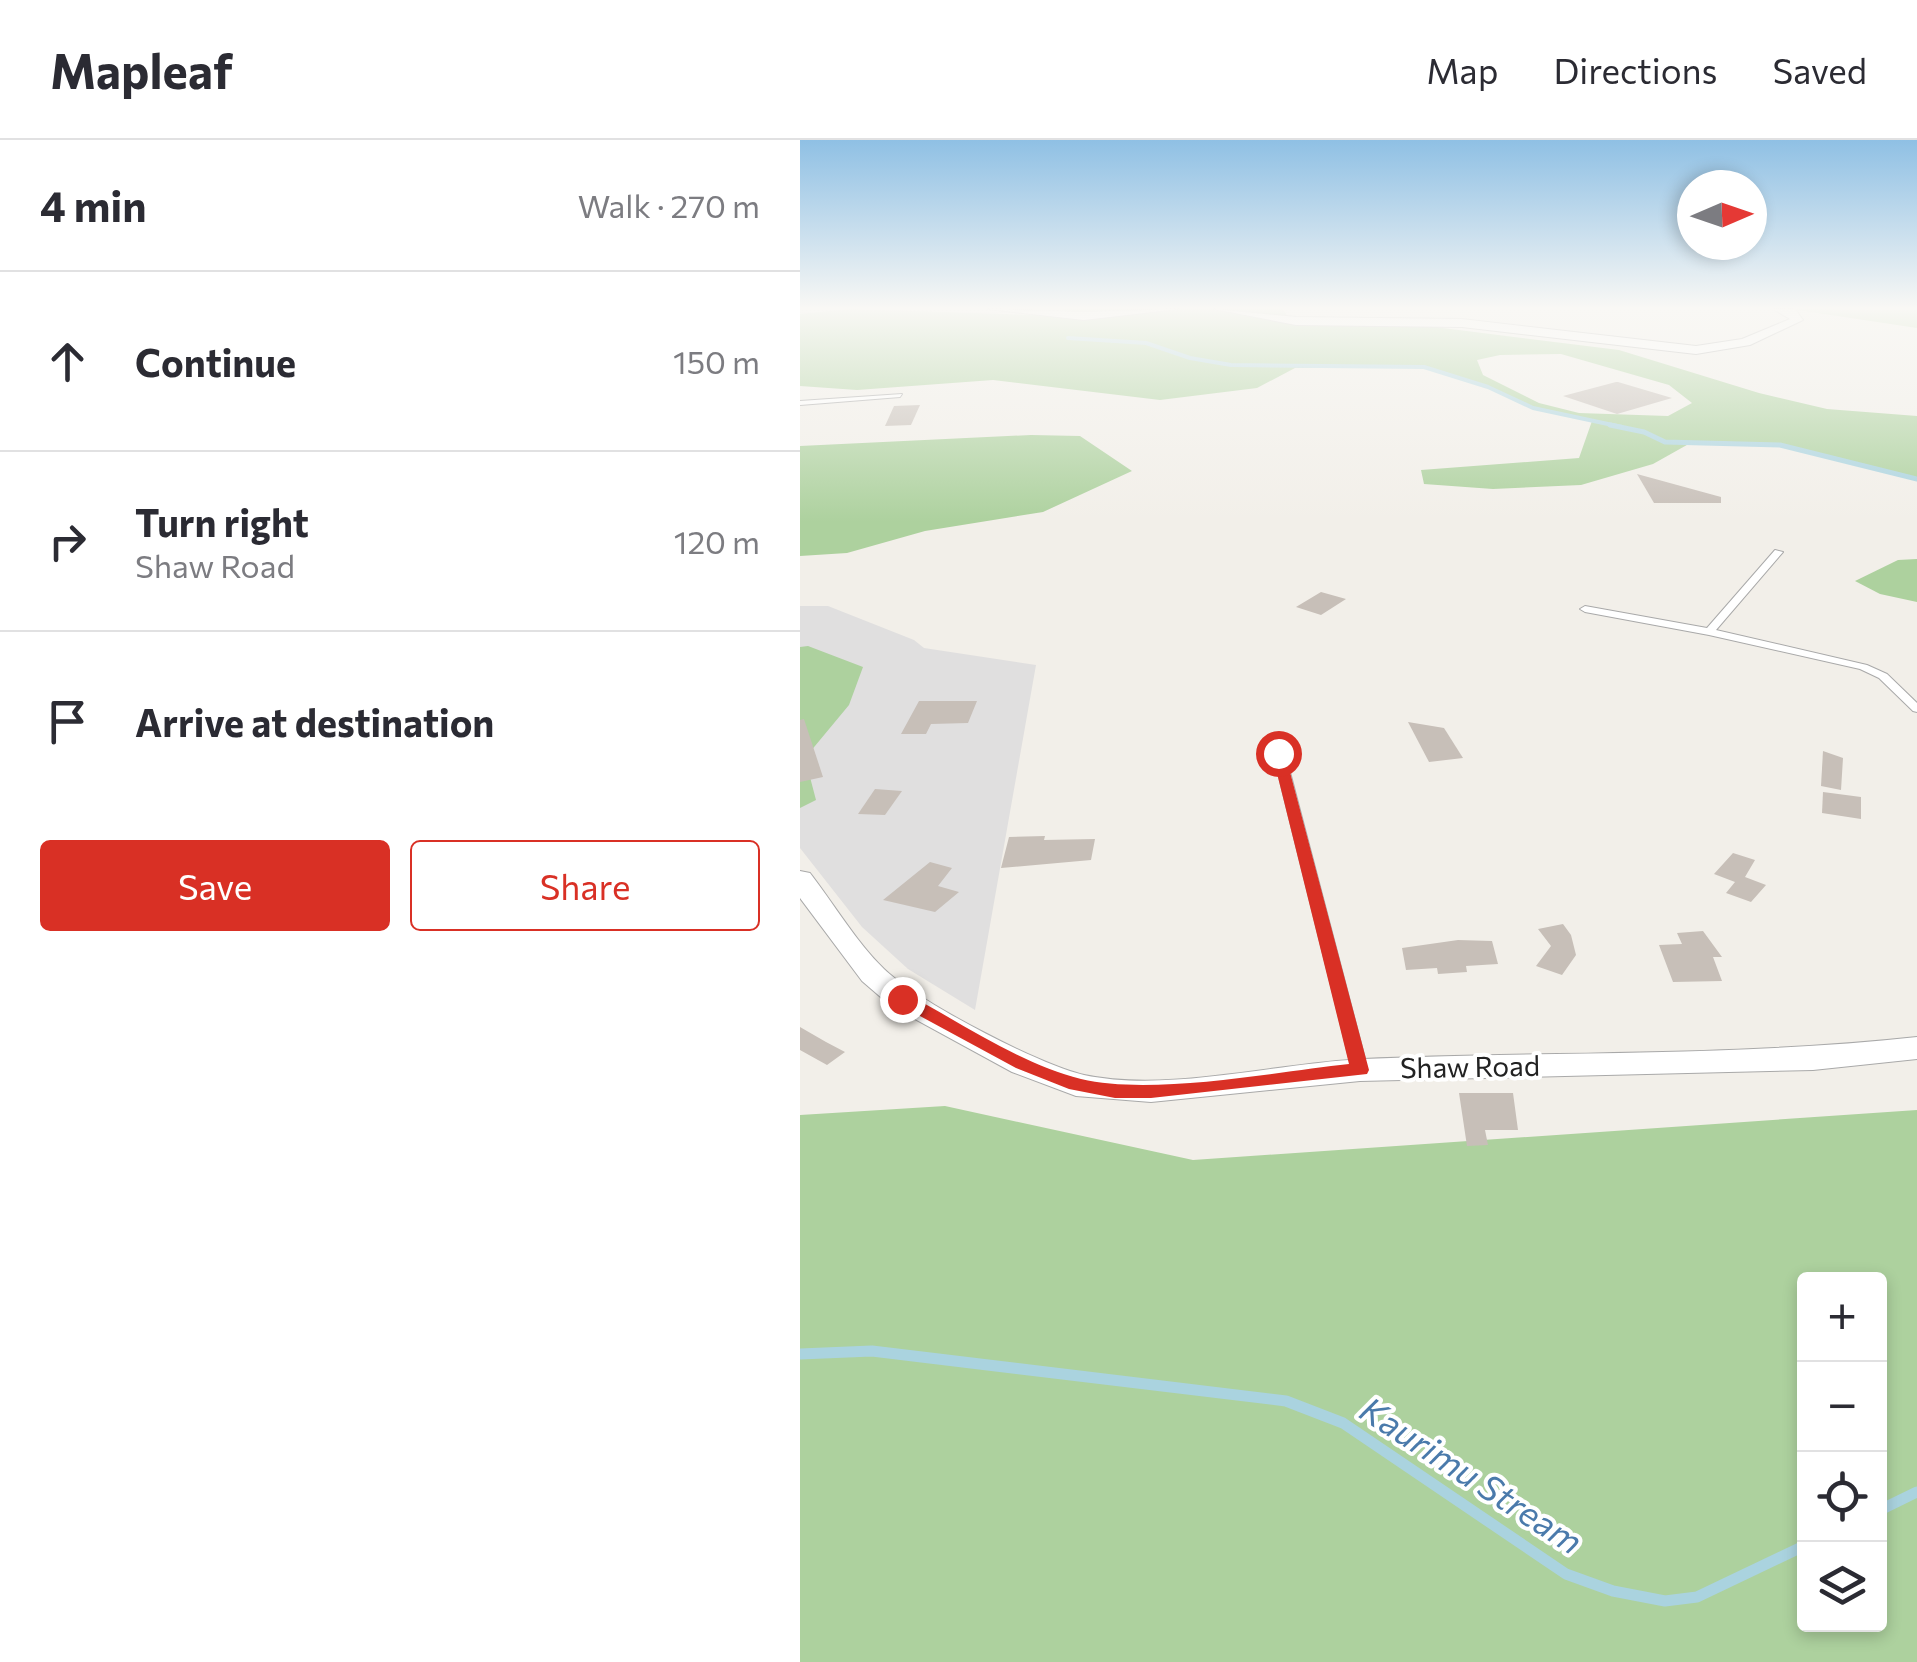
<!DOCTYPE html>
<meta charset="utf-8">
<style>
body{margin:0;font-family:Commissioner,sans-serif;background:#f2f2f3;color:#2b2b33}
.controls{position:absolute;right:30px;bottom:30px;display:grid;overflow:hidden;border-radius:10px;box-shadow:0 5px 15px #0003}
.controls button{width:90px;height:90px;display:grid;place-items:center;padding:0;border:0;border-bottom:2px solid #e1e1e2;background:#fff;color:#2b2b33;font:50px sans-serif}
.compass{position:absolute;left:877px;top:30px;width:90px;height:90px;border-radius:50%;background:#fff;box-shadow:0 5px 15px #0003;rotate:88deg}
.stop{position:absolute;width:30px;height:30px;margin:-22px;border:8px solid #d93025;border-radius:50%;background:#fff}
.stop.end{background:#d93025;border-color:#fff;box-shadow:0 2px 10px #0008}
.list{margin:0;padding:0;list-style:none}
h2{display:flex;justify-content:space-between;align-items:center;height:130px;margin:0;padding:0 40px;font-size:42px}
h2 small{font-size:32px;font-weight:400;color:#7c7c81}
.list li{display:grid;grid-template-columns:65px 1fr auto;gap:30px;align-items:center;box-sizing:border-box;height:180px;padding:0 40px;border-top:2px solid #e1e1e2}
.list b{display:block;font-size:38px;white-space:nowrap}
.list p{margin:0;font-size:32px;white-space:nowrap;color:#7c7c81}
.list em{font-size:32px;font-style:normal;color:#7c7c81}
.actions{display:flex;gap:20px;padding:30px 40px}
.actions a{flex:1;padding:22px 0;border:2px solid #d93025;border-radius:10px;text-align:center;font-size:35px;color:#d93025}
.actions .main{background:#d93025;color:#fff}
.icon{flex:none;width:55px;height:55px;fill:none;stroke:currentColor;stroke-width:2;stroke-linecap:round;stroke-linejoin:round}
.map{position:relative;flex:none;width:1117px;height:1522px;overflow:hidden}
header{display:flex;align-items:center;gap:60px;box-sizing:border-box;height:140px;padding:0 50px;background:#fff;border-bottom:2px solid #e1e1e2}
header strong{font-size:48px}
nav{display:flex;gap:55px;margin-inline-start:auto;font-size:35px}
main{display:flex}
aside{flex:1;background:#fff}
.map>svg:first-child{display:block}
</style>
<header>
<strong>Mapleaf</strong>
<nav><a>Map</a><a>Directions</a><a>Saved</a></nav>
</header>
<main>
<aside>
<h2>4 min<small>Walk · 270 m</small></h2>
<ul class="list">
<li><svg class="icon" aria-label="ahead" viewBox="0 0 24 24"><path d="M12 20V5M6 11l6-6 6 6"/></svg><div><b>Continue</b></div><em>150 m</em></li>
<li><svg class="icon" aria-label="right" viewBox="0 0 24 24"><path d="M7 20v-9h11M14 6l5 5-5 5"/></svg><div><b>Turn right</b><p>Shaw Road</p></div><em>120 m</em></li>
<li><svg class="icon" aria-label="arrive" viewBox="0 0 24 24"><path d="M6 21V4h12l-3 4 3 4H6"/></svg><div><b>Arrive at destination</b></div></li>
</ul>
<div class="actions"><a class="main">Save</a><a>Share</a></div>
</aside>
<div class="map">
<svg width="1117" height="1522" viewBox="0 0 1117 1522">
<rect width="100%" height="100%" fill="#f2efe9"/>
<polygon fill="#e0dfdf" points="0,466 28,466 114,500 124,508 236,525 175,870 108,829 62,787 0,708"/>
<g fill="#add19e" fill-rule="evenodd">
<path d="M 50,169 L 262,176 L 262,169 L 483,169 L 492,184 L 627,186 L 819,210 L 959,253 L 1027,269 L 1117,276 L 1117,339 L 980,305 L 894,301 L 853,324 L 781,345 L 693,349 L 624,344 L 621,330 L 779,318 L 792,281 L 733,268 L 688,247 L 624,227 L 495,228 L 457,248 L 360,260 L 193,240 L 57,250 L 0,246 L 0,174 ZM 761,214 L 869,245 L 892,263 L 868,276 L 779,273 L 739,263 L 683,235 L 677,220 L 700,215 Z"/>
<polygon points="991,169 1117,170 1117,188"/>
<polygon points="231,295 280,296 332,331 243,372 125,391 47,413 0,416 0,306"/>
<polygon points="1117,419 1117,462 1080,454 1055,441 1098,420"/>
<polygon points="8,506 63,527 49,565 5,618 16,660 0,668 0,507"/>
<path d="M 145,966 L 393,1020 L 1117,970 L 1117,1522 L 0,1522 L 0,975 ZM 1004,1140 L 1080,1140 L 1080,1484 L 1004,1484 Z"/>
</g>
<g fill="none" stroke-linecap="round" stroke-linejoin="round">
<polyline stroke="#aad3df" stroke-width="4" points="268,198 346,203 390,218 431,225 624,227 688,247 733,268 822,287"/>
<polyline stroke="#aad3df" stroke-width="5" points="810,285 844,292 865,302 980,305 1117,339"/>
<g stroke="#aad3df" stroke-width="11">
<polyline points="0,1214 72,1211 486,1261 543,1283 766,1434 813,1451 865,1461 897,1457 1004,1406"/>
<polyline points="1080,1370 1117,1352"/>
</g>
</g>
<g fill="#c7bfb8">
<polygon points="816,242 818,242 872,258 817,274 763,256"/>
<polygon points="120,265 111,285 85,286 94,266"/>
<polygon points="837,334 921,357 921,363 854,363"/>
<polygon points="521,452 546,459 521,475 496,467"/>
<polygon points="119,561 177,561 168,583 131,584 126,594 101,594"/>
<polygon points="4,579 23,637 0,642 0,580"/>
<polygon points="608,582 644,588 663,618 629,622"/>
<polygon points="1023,611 1043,618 1041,650 1021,646"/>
<polygon points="75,649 102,651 85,675 58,674"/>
<polygon points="1023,652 1061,657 1061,679 1022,673"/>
<polygon points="245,696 244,700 295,699 291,720 201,728 209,697"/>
<polygon points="933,713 955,720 945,737 966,745 951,762 926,753 935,742 914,734"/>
<polygon points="130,722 152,728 138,746 159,752 135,772 83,760"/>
<polygon points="763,784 771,795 776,815 762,835 736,826 751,806 738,789"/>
<polygon points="903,791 922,817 913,817 922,841 873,842 859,805 882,804 877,793"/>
<polygon points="658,800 692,801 698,824 666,826 667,832 638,834 637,828 606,830 602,808"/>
<polygon points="0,887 26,902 45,912 27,925 0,910"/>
<polygon points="659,953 713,953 718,990 685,990 688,1005 667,1006"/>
</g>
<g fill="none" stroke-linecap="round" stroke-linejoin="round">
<defs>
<g id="lane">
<polygon points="102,254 100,257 0,265 0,261"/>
<polygon points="975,410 983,412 916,490 1067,525 1087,534 1117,563 1117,572 1113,571 1079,538 1060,529 909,495 785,472 780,469 785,466 907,488"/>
<polygon points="479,609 485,613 568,930 566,934 554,934 552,930 473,613"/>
</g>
<g id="street">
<polygon points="188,169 284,172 378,169 284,180"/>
<polygon points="414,169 496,177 662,179 896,206 942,199 990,179 973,169 995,169 1003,180 950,205 896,214 662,187 496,185"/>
<path d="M 0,731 L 10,733 C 34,764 56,802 84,829 C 117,861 239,925 284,935 C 368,953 477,923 564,919 C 748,911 933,917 1117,897 L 1117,919 L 1013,930 L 560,941 L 351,962 L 276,956 L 212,932 L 91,866 L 62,841 L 0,758 Z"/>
</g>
</defs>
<use href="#lane" stroke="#a9a9a9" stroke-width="2"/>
<use href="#street" stroke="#a9a9a9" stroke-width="2"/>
<use href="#lane" fill="#fff" fill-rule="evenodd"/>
<use href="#street" fill="#fff" fill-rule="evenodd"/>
</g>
<linearGradient id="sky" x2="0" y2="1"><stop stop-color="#8fc0e4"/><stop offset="0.44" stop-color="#f9f8f5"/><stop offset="1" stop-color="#f9f8f5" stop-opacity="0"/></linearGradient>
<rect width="1117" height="382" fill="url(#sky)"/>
<path fill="#d93025" d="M 478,609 L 485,613 L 569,930 L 567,934 L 351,958 L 315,958 L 269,949 L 216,928 L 96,863 L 96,855 L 109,855 C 163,884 221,924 281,939 C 352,956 474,932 549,924 L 472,613 Z"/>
<g text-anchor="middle" stroke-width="8" stroke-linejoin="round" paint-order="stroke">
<g font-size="28" fill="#222" stroke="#fff">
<text transform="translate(670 927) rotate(-1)" y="10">Shaw Road</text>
</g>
<g font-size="35" font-style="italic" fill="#4a7aab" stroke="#fff">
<text transform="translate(671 1336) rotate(33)" y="12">Kaurimu Stream</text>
</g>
</g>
</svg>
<div class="controls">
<button>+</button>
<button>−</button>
<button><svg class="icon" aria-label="locate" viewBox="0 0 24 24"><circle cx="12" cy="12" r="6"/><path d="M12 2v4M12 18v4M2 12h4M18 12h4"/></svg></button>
<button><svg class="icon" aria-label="layers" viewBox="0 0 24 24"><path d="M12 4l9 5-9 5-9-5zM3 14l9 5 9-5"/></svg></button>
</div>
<svg class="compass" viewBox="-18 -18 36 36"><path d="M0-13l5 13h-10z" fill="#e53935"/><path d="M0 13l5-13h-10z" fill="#7c7c81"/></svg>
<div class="stop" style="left:478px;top:613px"></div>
<div class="stop end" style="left:102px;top:859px"></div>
</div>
</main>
